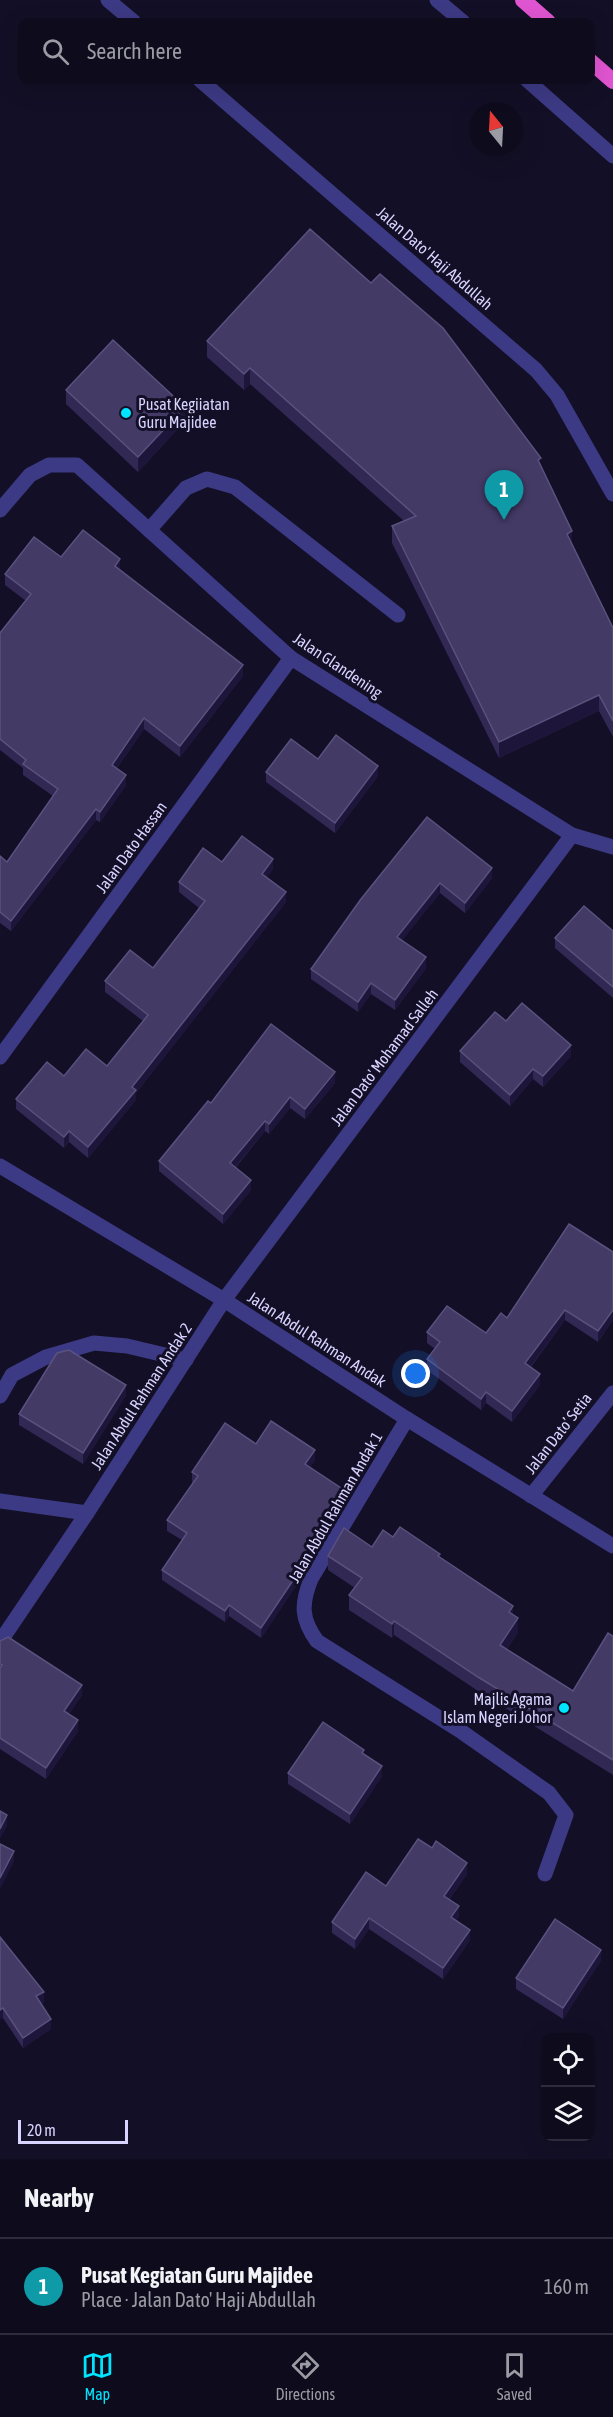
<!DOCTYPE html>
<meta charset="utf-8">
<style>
body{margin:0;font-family:"Asap Condensed",sans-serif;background:#1c1929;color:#f1f3f6}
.controls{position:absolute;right:18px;bottom:18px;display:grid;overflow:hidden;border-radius:12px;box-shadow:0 6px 24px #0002}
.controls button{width:54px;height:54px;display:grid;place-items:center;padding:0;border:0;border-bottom:2px solid #2e2b3b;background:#0e0b1c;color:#f1f3f6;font:30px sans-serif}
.compass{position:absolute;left:469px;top:102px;width:54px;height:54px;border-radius:50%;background:#0e0b1c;box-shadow:0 6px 24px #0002;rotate:342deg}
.scale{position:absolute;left:18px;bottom:15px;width:110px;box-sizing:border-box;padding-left:6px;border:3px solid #d9d4ff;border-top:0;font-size:16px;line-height:21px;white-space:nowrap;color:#d9d4ff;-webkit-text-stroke:4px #130f26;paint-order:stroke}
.you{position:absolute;left:416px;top:1374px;width:21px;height:21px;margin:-15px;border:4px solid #fff;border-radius:50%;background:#1a73e8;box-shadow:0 0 0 9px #1a73e833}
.badge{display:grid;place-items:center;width:39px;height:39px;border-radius:50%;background:#00e5ff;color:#fff;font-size:20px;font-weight:700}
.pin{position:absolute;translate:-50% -50px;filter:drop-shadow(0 2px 3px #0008)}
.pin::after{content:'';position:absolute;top:32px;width:21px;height:18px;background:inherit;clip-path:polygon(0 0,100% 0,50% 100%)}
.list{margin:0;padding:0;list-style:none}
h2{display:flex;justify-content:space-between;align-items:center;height:78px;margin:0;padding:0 24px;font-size:26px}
h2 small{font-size:20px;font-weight:400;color:#9b9ba3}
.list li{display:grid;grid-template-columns:39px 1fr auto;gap:18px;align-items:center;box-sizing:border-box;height:96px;padding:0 24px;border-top:2px solid #2e2b3b}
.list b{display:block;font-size:22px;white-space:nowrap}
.list p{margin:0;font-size:20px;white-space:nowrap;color:#9b9ba3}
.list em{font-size:20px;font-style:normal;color:#9b9ba3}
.icon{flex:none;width:33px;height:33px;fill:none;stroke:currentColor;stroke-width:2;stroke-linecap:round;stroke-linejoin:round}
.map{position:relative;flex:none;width:613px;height:2159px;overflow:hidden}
.search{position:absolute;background:#0e0b1c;box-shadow:0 6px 24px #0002;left:18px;right:18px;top:18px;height:66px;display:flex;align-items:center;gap:15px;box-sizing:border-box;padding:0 21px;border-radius:12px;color:#9b9ba3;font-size:22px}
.sheet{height:174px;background:#0e0b1c}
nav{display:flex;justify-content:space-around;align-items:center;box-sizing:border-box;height:84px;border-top:2px solid #2e2b3b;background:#0e0b1c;font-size:16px;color:#9b9ba3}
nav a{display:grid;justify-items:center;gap:3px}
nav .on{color:#00e5ff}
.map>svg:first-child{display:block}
</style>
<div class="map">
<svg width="613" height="2159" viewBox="0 0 613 2159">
<rect width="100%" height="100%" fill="#130f26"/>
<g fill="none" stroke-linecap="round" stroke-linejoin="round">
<g stroke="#3d3a85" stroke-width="15">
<polyline points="149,530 186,488 207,479 235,487 398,615"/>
<polyline points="0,1396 12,1375 46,1357 94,1343 127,1346 186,1360"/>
</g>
<g stroke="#3d3a85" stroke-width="15">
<polyline points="108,0 134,22"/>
<polyline points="437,0 463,22"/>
<polyline points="200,80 536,370 557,395 613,494"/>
<polyline points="527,80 613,156"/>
<polyline points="0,510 30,475 49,465 77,465 291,658 572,835 613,847"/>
<polyline points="0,1057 291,658"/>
<path d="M 407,1419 L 311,1579 C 301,1604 301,1619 317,1641 L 462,1732 L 549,1793 L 566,1815 L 545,1874"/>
<polyline points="531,1496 613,1393"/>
<polyline points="0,1501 87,1513"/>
<polyline points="0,1642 87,1513 224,1300 572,835"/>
</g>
<polyline stroke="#3d3a85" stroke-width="15" points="0,1166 224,1300 407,1419 613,1546"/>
<g stroke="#e055d1" stroke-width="16">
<polyline points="523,0 548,22"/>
<polyline points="590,61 613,81"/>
</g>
</g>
<g fill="#312854">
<polygon points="207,341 541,466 572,544 613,628 613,737 599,711 499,758 392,543 392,526 404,521 250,384 244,390 207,357"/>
<polygon points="66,390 185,421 138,472 66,404"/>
<polygon points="61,557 120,570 243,676 180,757 144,729 117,768 126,785 100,822 96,820 11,931 0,923 0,856 7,862 53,796 23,775 23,768 0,750 0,633 26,601 5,585 5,574"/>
<polygon points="318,759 378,776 335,833 266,782 266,772"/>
<polygon points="427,817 492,878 465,913 440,893 402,940 426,968 395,1010 371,994 358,1012 311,979 311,969"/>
<polygon points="222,862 273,869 267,877 286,902 136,1093 136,1100 88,1158 69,1142 64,1148 16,1109 16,1099 64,1076 107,1066 143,1021 105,992 105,981 153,968 199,908 179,892 179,882"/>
<polygon points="613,931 613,998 555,948 555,938"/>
<polygon points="506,1021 571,1056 543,1087 533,1079 510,1106 460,1062 460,1051"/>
<polygon points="335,1083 305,1119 290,1108 269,1134 265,1131 236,1167 251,1190 223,1224 159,1171 159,1161 211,1103"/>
<polygon points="613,1252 613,1320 598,1342 565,1320 531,1367 540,1385 512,1422 486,1403 481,1410 427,1370 427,1359 435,1349 427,1343 427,1332 486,1333 507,1318"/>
<polygon points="126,1395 83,1464 19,1425 19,1414"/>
<polygon points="256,1444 315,1460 310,1467 344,1500 328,1525 328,1532 300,1580 261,1638 229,1616 225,1622 162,1580 162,1570 182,1540 167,1531 167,1520 193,1483 192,1482 192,1472"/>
<polygon points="393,1537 440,1557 513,1615 518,1632 507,1649 573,1691 613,1636 613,1775 478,1691 394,1635 392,1638 349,1610 349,1595 355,1588 328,1570 328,1556 372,1547"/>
<polygon points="0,1641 82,1695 69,1714 78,1731 46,1779 0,1749"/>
<polygon points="364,1754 382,1776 350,1824 288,1784 288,1773"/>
<polygon points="467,1874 449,1900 459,1917 456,1920 470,1940 443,1979 369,1929 355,1949 332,1933 332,1922 386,1886"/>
<polygon points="0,1937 44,2002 41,2004 51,2029 23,2048 3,2018"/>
<polygon points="601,1960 563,2019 516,1989 516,1978"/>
</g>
<g fill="#1d163a">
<polygon points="250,368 250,384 244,390 244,374"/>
<polygon points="185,407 185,421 138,472 138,457"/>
<polygon points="572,531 572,547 567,534"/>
<polygon points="120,559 120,570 115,566"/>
<polygon points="243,665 243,676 180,757 180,746"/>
<polygon points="599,695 599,711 499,758 499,742"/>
<polygon points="144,718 144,729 112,775 112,765"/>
<polygon points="378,766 378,776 335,833 335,823"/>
<polygon points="126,775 126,785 100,822 100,812"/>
<polygon points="96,809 96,820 11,931 11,921"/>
<polygon points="273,859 273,869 262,884 262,874"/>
<polygon points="492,868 492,878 465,913 465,903"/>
<polygon points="440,883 440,893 397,947 397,937"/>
<polygon points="286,892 286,902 136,1093 136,1100 88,1158 88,1147 132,1087"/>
<polygon points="426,957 426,968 395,1010 395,1000"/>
<polygon points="371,983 371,994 358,1012 358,1002"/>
<polygon points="571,1045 571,1056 543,1087 543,1076"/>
<polygon points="533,1069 533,1079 510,1106 510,1095"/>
<polygon points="335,1072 335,1083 305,1119 305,1109"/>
<polygon points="290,1097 290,1108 269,1134 269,1124"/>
<polygon points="265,1121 265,1131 230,1173 230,1163"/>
<polygon points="69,1131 69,1142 64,1148 64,1137"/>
<polygon points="251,1180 251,1190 223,1224 223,1214"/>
<polygon points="565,1310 565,1320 525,1374 525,1363"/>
<polygon points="613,1310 613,1320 598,1342 598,1331"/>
<polygon points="540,1374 540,1385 512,1422 512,1411"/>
<polygon points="126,1385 126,1395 83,1464 83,1453"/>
<polygon points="486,1392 486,1403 481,1410 481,1399"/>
<polygon points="315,1450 315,1460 305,1475 305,1464"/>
<polygon points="344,1490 344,1500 328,1525 328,1532 300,1580 261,1638 261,1628 325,1519"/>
<polygon points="229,1605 229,1616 225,1622 225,1611"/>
<polygon points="513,1606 513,1620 509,1612"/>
<polygon points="518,1618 518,1632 500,1659 500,1645"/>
<polygon points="394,1621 394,1635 392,1638 392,1624"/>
<polygon points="82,1685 82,1695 64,1721 64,1711"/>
<polygon points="78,1720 78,1731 46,1779 46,1768"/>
<polygon points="382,1766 382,1776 350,1824 350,1814"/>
<polygon points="7,1815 7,1826 0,1839 0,1829"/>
<polygon points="14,1851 14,1862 0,1889 0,1878"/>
<polygon points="467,1863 467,1874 444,1907 444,1896"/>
<polygon points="459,1906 459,1917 451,1927 451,1917"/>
<polygon points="369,1918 369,1929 355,1949 355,1939"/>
<polygon points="470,1930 470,1940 443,1979 443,1968"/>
<polygon points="601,1950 601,1960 563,2019 563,2008"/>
<polygon points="44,1992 44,2002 36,2006 36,1996"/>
<polygon points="3,2008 3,2018 0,2020 0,2010"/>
<polygon points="51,2019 51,2029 23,2048 23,2038"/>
</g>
<g fill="#433a66" stroke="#5a527e" stroke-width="1.5">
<polygon points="310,229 371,283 380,274 443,328 541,458 538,460 572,531 567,534 613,628 613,721 599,695 499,742 392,526 416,516 250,368 244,374 207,341"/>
<polygon points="113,340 185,407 138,457 66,390"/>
<polygon points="83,530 120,559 115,566 243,665 180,746 144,718 112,765 126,775 100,812 96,809 11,921 0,912 0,856 7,862 58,789 23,764 26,760 0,739 0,633 31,594 5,574 34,537 61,557"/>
<polygon points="336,735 378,766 335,823 266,772 291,739 318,759"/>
<polygon points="427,817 492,868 465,903 440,883 397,937 426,957 395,1000 371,983 358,1002 311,969 361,899"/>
<polygon points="242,836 273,859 262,874 286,892 132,1087 136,1090 88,1147 69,1131 64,1137 16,1099 47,1062 64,1076 86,1049 107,1066 148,1015 105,981 130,950 153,968 205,901 179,882 203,848 222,862"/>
<polygon points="584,906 613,931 613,987 555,938"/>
<polygon points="522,1003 571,1045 543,1076 533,1069 510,1095 460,1051 495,1012 506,1021"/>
<polygon points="271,1024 335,1072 305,1109 290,1097 269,1124 265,1121 230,1163 251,1180 223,1214 159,1161 208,1101 211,1103"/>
<polygon points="569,1224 613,1252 613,1310 598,1331 565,1310 525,1363 540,1374 512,1411 486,1392 481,1399 427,1359 440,1342 427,1332 447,1306 486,1333 501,1313 507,1318"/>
<polygon points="69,1350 126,1385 83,1453 19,1414 57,1353"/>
<polygon points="271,1421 315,1450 305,1464 344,1490 325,1519 328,1521 300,1570 261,1628 229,1605 225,1611 162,1570 187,1533 167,1520 198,1476 192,1472 225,1423 256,1444"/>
<polygon points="400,1527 440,1554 438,1556 513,1606 509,1612 518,1618 500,1645 573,1691 608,1633 613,1636 613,1760 478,1677 394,1621 392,1624 349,1595 362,1578 328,1556 344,1528 372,1547 383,1530 393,1537"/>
<polygon points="8,1637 82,1685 64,1711 78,1720 46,1768 0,1738 0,1668 2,1665 0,1664 0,1641"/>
<polygon points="323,1722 364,1750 362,1753 382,1766 350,1814 288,1773"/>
<polygon points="0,1811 7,1815 0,1829"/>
<polygon points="418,1839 432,1848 436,1841 467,1863 444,1896 459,1906 451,1917 470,1930 443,1968 369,1918 355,1939 332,1922 366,1872 386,1886"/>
<polygon points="0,1844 14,1851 0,1878"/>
<polygon points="555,1919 601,1950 563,2008 516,1978"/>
<polygon points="0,1937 44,1992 36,1996 51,2019 23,2038 3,2008 0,2010"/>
</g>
<g fill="#00e5ff" stroke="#130f26" stroke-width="2">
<circle cx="126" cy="413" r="6"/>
<circle cx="564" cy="1708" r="6"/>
</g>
<g text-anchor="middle" stroke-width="6" stroke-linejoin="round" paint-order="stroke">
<g font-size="16" fill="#d9d4ff" stroke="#130f26">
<text transform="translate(435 258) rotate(41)" y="6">Jalan Dato' Haji Abdullah</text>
<text transform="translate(338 665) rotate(34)" y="6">Jalan Glandening</text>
<text transform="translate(131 847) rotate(-54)" y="6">Jalan Dato Hassan</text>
<text transform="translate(384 1057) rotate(-53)" y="6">Jalan Dato' Mohamad Salleh</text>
<text transform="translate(317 1339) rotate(33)" y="6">Jalan Abdul Rahman Andak</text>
<text transform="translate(141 1396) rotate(-57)" y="6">Jalan Abdul Rahman Andak 2</text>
<text transform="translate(558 1433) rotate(-52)" y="6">Jalan Dato’ Setia</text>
<text transform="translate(335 1507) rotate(-60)" y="6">Jalan Abdul Rahman Andak 1</text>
</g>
<g font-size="16" fill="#d9d4ff" stroke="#130f26" text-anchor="start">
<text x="138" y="410">Pusat Kegiiatan<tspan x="138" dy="18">Guru Majidee</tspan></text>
<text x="552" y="1705" text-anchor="end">Majlis Agama<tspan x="552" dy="18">Islam Negeri Johor</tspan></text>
</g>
</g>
</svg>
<div class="controls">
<button><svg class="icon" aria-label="locate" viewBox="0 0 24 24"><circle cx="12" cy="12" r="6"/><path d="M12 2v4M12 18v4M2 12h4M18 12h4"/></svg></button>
<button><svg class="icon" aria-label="layers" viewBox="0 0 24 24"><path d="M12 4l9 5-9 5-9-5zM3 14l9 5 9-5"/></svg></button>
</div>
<svg class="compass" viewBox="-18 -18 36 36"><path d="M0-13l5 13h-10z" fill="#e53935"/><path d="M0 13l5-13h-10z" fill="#9b9ba3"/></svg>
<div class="scale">20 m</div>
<div class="you"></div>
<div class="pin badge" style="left:504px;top:520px;background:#0f9aa8">1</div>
<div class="search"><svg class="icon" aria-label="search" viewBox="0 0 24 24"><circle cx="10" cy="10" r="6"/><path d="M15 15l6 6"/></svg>Search here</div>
</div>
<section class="sheet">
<h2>Nearby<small></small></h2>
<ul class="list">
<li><span class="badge" style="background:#0f9aa8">1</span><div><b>Pusat Kegiatan Guru Majidee</b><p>Place · Jalan Dato' Haji Abdullah</p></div><em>160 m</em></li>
</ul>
</section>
<nav>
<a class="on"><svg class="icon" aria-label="map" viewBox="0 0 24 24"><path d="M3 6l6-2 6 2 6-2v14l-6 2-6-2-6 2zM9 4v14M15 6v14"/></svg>Map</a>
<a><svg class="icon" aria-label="directions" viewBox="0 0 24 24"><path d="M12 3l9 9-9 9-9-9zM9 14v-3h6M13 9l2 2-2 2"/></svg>Directions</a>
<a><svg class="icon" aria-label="saved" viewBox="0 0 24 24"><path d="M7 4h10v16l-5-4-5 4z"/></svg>Saved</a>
</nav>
